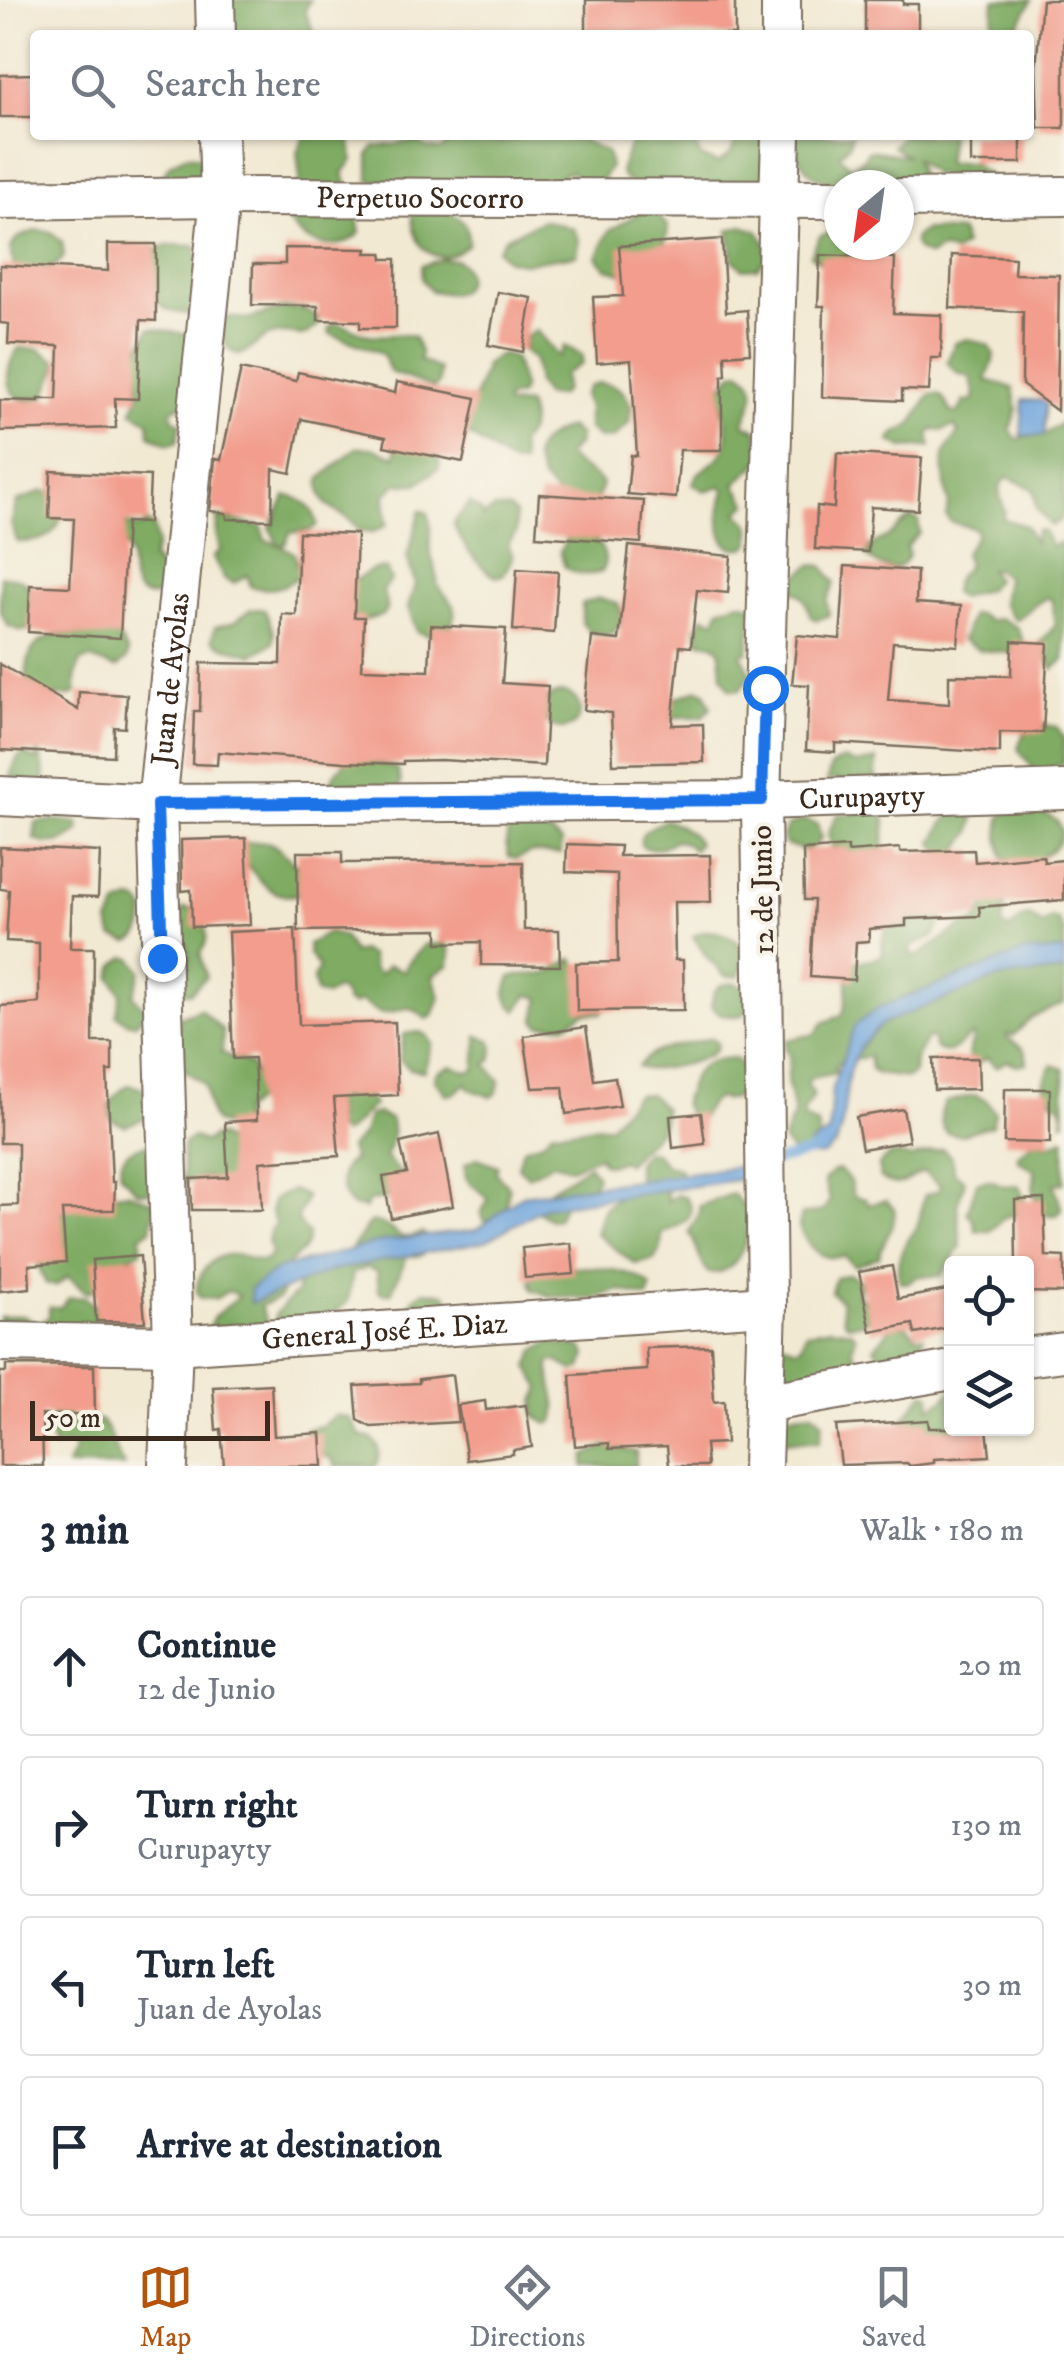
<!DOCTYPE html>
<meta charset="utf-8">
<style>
body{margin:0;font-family:"IM FELL DW Pica",serif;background:#f2f2f3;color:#1f2937}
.controls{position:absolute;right:30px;bottom:30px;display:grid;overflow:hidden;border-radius:10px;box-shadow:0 2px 8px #0004}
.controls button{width:90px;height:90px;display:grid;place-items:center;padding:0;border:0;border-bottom:2px solid #e0e1e3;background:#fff;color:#1f2937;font:50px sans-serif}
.compass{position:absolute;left:824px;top:170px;width:90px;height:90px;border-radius:50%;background:#fff;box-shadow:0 2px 8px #0004;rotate:209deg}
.scale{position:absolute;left:30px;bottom:25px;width:240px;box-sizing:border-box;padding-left:10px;border:5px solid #3b2a1e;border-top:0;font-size:28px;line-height:35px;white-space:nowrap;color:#3b2a1e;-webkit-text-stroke:8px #f7f3e8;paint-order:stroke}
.stop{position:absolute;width:30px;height:30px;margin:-22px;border:8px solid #1a73e8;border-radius:50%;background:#fff}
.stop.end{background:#1a73e8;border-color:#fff;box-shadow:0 2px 10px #0008}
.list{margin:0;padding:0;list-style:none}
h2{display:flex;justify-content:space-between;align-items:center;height:130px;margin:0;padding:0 40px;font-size:42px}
h2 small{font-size:32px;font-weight:400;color:#747a83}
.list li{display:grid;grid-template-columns:65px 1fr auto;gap:30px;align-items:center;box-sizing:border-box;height:140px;margin:0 20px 20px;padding:0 20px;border:2px solid #e0e1e3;border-radius:10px}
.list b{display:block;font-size:38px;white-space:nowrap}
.list p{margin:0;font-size:32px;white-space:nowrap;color:#747a83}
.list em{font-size:32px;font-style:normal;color:#747a83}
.icon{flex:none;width:55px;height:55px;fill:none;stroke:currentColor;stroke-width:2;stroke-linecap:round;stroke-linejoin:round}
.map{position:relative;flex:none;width:1064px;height:1466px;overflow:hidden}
.search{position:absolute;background:#fff;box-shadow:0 2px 8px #0004;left:30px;right:30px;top:30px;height:110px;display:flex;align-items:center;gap:25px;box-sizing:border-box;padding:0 35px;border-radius:10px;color:#747a83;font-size:38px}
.sheet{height:770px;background:#fff}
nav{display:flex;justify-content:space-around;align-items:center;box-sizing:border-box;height:140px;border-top:2px solid #e0e1e3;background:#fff;font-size:28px;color:#747a83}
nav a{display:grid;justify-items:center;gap:5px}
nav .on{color:#b45309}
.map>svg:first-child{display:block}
</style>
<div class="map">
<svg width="1064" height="1466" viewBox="0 0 1064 1466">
<rect width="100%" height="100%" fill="#f7f3e8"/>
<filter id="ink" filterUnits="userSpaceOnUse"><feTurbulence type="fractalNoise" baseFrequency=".01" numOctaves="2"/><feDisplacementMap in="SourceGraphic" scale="20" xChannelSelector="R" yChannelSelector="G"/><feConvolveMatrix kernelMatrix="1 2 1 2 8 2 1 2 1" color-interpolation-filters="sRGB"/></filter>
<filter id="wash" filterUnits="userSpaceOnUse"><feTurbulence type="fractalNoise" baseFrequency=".0048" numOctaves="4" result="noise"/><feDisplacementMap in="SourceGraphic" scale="40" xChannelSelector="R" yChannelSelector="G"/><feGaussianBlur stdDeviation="2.25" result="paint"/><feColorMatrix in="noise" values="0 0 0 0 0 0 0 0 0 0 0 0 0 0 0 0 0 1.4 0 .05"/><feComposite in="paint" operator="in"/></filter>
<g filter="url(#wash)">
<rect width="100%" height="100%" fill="#f2e9d3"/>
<g fill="#7fab63" stroke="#5d6a40" stroke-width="2.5">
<polygon points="214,0 310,0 305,11 315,35 219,35"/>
<polygon points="994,0 1032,0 1019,24 992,30"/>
<path d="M 306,135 L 350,135 L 353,160 L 343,173 C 347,180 359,224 360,233 C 334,257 296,244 284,211 L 300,180 L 297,152 Z"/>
<polygon points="467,135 494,142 507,141 517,135 574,135 607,153 610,167 602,178 611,190 579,182 571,171 559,176 556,190 369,181 369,154 374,147 416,141 427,148 441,150 452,140"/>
<polygon points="633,135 691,135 701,157 718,163 731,153 738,135 770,135 772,192 639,189 623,178 620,171"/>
<path d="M 794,135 L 852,135 L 849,145 L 839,155 L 850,167 L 861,161 L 869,150 L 908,156 L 893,146 L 902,135 L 950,135 L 946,163 L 971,163 L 988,175 L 934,175 L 915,159 L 922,182 C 903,189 888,181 868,179 C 858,178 847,182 837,182 C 810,182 795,160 794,135 Z"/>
<path d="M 188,155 L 211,159 L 203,217 L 196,216 L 162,185 C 163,167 172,161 188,155 Z"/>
<path d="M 645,209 L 657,214 L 668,227 C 666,257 647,262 623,274 L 606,268 L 597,257 L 609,231 Z"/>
<path d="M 447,210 C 463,220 469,225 468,244 C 437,273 411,247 412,211 Z"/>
<polygon points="543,220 573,228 579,240 577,255 523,263 507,260 497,250 505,238"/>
<polygon points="742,226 758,231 767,245 766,259 757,268 743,269 733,260 729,230"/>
<polygon points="839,229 839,245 885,245 880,255 873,257 862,251 854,262 827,266 810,255 820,236"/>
<path d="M 37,230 L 51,232 L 62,242 L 64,256 C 53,274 34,270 15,269 L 10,249 L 17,238 Z"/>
<polygon points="925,230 961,232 964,246 954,253 941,249 929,256 917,250 914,244 915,237"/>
<path d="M 167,245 L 196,246 L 204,313 C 150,317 152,297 154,251 Z"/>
<path d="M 442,259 L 457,260 C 468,267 470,282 460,291 L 453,294 L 431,291 L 422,280 L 421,266 Z"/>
<path d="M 283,308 L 303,309 L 317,316 L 319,324 C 297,345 298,329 275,334 C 261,336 253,349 240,355 C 223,351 223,336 221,321 L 228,317 L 247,319 Z"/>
<path d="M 334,324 C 348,324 352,330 365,334 C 382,339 397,331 414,337 L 421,354 L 419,360 L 439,369 L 439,383 L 434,388 L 390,372 L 384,356 L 379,352 L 330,334 L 328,329 Z"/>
<polygon points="150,328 196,336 208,393 171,410 173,419 181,423 177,442 169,444 150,435 149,421 132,411 140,393 136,355"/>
<polygon points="536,330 559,357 564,346 582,355 582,364 564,374 565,390 560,395 546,396 537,384 534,360 524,352 525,338"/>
<path d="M 968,339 L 988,345 L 995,356 L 986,380 L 1013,388 L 1017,409 L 1010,429 L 1017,440 L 1029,435 L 1043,436 L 1064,421 L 1064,512 L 1058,523 L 1051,526 L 1037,509 L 1033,489 L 1008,477 C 994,487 1001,499 1005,512 L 1003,519 L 1026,526 L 1034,543 L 1037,530 L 1043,531 L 1052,547 L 1059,542 L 1064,549 L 1064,660 L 1053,669 L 1048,657 L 1041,658 L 1037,646 L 1055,626 L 1052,601 L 1048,597 C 1034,603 1028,613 1015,620 L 1002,604 L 1006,577 L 995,569 L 989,570 L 996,580 L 986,590 L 959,598 L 953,593 L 955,580 L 968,565 L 964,553 L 976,536 L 976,529 L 951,522 L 946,516 L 949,503 C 946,494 941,462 945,453 C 948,444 955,441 958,431 L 953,426 L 941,431 L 934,429 L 929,433 L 931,446 L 903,448 L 890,441 L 893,435 L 911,425 L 930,395 C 944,391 945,403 951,412 L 957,414 L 965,401 L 972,402 L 975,396 L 970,377 L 957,373 L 947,362 L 955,343 Z"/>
<path d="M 19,348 L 39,349 L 56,361 L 57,368 L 45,396 C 4,412 0,371 19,348 Z"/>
<path d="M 500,354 L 514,358 L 523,388 L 520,395 L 506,399 L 506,405 L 527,404 C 533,422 533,429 520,443 L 522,464 L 510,463 L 465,432 C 469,406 479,388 486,364 Z"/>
<path d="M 740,371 C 766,386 750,404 744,424 L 757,430 L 762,460 L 735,484 L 748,504 L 738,512 L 751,526 L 751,542 L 747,547 C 713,556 718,512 725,490 L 720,486 L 705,491 L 693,484 C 697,470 705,470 715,461 C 738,442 722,412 719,389 L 733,373 Z"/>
<path d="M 598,383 C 616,384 625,389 631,407 L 629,423 L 613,438 L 599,438 L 588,429 L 588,407 L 583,395 L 589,386 Z"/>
<path d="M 569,427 L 579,436 L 577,445 L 567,455 C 576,469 593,470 602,484 L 597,500 L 566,505 L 541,478 L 534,457 C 539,440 554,432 569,427 Z"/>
<path d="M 389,443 L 440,451 L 439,468 L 417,484 L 396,484 L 385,496 L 387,525 L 373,532 L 359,531 C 345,506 318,517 320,479 L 356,448 L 372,448 L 395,457 L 396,450 Z"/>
<path d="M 42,491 L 59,495 C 67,528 51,543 17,542 L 11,524 L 17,502 Z"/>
<path d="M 286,496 C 303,497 315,509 317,525 L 311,530 L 290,533 L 286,543 L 280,545 L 294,553 L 300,575 C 283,589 273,591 251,587 L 247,575 L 234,583 L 224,579 L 213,557 L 220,550 L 216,534 L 218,517 L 262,527 L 264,539 L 278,545 L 270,528 Z"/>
<path d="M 470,503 L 482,512 L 483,517 L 494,509 L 509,509 L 515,514 L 516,533 L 508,544 L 513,557 L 503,575 L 496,577 C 477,566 461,543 453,523 Z"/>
<path d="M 421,510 L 428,513 C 432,527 430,535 430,549 C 431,563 439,570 437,584 C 449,605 462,599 450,628 L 432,636 L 417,632 L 408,608 L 415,584 L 407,557 Z"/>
<path d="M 912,517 L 918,520 L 920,533 L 906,547 L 909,554 C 900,576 881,569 866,555 C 871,540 880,542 892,534 C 900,527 902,521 912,517 Z"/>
<path d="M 148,523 L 154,527 L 157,545 L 152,559 C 164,571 166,579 162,595 C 129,603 133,577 130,558 C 129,549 122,542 118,535 L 126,524 L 140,528 Z"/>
<path d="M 586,530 C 598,542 611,554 602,572 C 587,576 578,575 565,567 L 560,552 L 570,531 Z"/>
<path d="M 811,565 L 823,566 L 835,583 L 827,601 L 829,615 L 817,620 L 811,617 C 807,606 806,594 793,591 L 795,578 Z"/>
<polygon points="386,568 391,580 383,591 387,608 383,615 363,621 335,610 342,588 372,570"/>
<path d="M 1,576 C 38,576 32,599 34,628 L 22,631 L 8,626 L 0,611 Z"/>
<path d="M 599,598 L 617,603 C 625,615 621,626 610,635 L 590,632 L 582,623 L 582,604 Z"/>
<polygon points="740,602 753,606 748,652 741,654 751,674 740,690 730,689 722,676 720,649 713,644 700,642 697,628 704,616 715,621 720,608"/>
<path d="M 259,609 L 265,610 L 274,633 L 273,643 L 253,655 C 239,649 221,650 212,639 L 215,627 L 235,622 L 249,610 Z"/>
<polygon points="978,614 989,621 1000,618 1018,628 1023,641 1018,654 979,650 962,640 971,615"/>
<path d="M 63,634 L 117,635 L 128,652 L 127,659 L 116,668 L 91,659 L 81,661 L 76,674 L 76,692 L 71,696 L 45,696 L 27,685 C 25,655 32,638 63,634 Z"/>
<polygon points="698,689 705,692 711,707 702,717 676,717 670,721 665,703"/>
<circle cx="562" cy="711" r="18"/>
<path d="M 1044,725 L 1057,727 L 1064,739 L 1064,763 L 1044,772 L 1035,771 L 1018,749 C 1021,735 1028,724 1044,725 Z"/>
<polygon points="39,752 45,774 42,785 13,787 11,773 18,757 25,754 36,760"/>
<polygon points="350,757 397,768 401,782 398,790 360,789 357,783 331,791 333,776"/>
<polygon points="843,759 856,764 877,760 875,781 827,780 831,766"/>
<polygon points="881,810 886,824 883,851 857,857 832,846 828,834 837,815"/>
<polygon points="956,810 970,813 974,819 971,833 954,855 936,848 933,842 946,819"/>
<path d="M 1019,812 C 1037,814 1055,810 1062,831 C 1059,856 1024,868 1003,857 L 999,837 L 1001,817 L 1006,813 Z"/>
<path d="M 55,820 L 78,823 L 80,830 C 67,843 51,847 34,839 L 36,823 Z"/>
<path d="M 665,820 C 676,822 695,834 698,844 L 693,850 L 688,844 L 675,840 C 665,847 652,853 641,845 C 639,829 653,828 665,820 Z"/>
<polygon points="804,820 817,824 821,838 817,844 805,850 786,845 783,838 787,826"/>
<polygon points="522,824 550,833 562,842 560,854 532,852 516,859 509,857 506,843 509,825"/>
<path d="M 267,842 C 282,846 287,862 303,868 L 303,892 C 273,906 256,875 240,856 L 243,843 Z"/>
<path d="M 131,900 L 139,902 L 145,910 C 144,924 144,938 128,942 L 113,937 L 109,923 L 118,905 Z"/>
<path d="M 999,901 L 1005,905 L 1002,925 L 1008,930 L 1024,917 L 1030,916 L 1041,925 L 1052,918 L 1058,920 L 1064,931 L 1064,1003 L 1032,1017 L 1013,1036 L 1007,1034 L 1007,1038 C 1018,1045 1027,1047 1027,1063 L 1017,1065 L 1008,1061 L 996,1067 L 987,1058 L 978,1064 L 968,1055 L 974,1036 L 971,1035 C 959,1045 950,1059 934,1047 L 933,1040 L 928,1037 L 915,1060 L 914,1073 L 908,1078 L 877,1074 L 871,1069 L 869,1056 L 851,1061 L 845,1058 L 835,1066 L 837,1073 L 811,1078 L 807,1084 L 814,1095 L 803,1112 L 805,1119 L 818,1125 L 820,1145 L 794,1155 L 783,1140 L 794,1114 L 787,1081 L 790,1059 L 785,1047 L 787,1040 L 815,1034 L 823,1023 L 842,1015 C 851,997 844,980 851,963 L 880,957 L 883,952 C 877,917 913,913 940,912 L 943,918 L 934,936 L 915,944 L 911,949 L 911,955 L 918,956 L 959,928 L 977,921 L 986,903 Z"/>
<path d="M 186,908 L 199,913 C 206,927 211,940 200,953 L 206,977 L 190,993 L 180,992 L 173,916 Z"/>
<path d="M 705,931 C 734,932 753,947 739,976 L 725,976 L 708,959 L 693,936 Z"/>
<path d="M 328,933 L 343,936 L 353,953 L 361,951 L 370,955 L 374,970 L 380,974 L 388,965 L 405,971 L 407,964 L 425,944 L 447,945 L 450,951 L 449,965 L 433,976 L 440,997 L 433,1016 L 426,1019 C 404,997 404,1015 380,1013 L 359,1001 L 354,1005 L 346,1002 L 343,993 L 337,989 L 326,996 L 316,993 L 313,979 L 319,967 L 309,955 L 308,944 Z"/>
<polygon points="125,957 132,958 141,971 133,995 146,1011 136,1023 129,1023 116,1015 121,994 111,977 115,965"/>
<path d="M 573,959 L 606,1008 L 601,1013 L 584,1013 L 566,1025 L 540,1025 L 535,1020 L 540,998 L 528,995 L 517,1011 C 504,1000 504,992 511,977 C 523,973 532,975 544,974 C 555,973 562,962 573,959 Z"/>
<path d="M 736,983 L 750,993 L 745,1014 C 732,1018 720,1017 711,1006 L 714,992 L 721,985 Z"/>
<path d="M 200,1009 L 223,1031 L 222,1053 L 250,1064 L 259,1085 L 258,1098 L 243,1111 L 243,1119 L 238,1125 C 202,1130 212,1106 204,1084 L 176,1064 L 179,1017 Z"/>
<polygon points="419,1032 427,1035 432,1044 424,1071 410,1069 400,1060 404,1034"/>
<polygon points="478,1036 491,1040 494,1047 491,1061 486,1064 500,1081 496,1094 491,1097 470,1089 467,1083 453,1094 446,1094 434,1079 437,1072 451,1066 468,1072 475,1070"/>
<path d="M 711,1038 L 717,1043 L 716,1050 C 703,1062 655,1074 638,1067 C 653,1044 688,1046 711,1038 Z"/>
<path d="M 735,1058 L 748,1075 C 749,1093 733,1103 717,1098 L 710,1103 L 701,1118 L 688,1115 L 683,1103 C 695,1070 698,1059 735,1058 Z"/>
<path d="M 1052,1065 L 1064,1069 L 1064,1123 L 1062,1107 C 1043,1095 1039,1085 1052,1065 Z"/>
<path d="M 128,1085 L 141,1088 L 153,1096 L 150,1116 L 125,1126 L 112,1120 C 104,1104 115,1094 128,1085 Z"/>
<path d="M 334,1085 L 361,1088 L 374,1105 C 361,1114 358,1126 343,1134 L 335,1127 L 337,1111 L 331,1099 Z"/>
<path d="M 650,1094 L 664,1109 C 666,1136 640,1144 627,1164 L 622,1160 L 609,1165 L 602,1163 L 599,1156 L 571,1168 L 552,1163 L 528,1176 L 518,1167 L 523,1148 L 542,1142 L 553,1130 C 572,1133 589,1125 609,1126 L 636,1095 Z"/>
<path d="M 974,1095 L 986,1100 L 995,1112 L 992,1125 L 960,1135 L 947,1133 C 939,1124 939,1112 946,1102 Z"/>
<path d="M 376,1113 L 390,1119 C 395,1132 391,1145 385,1157 L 399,1172 L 406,1174 L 394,1198 L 368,1201 L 365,1208 L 352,1206 C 339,1194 336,1168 353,1160 L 349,1148 L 363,1134 L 368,1116 Z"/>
<polygon points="218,1136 230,1144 241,1165 226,1181 204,1177 183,1182 183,1144 193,1137 206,1142 211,1137"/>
<polygon points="1064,1138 1064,1183 1054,1184 1062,1210 1057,1215 1044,1215 1033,1191 1035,1171 1018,1160 1018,1154 1035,1141 1049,1145"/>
<path d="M 156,1142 L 155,1192 L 138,1192 L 120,1174 C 119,1149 135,1148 156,1142 Z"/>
<path d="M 943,1149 L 952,1158 L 953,1171 L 965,1181 L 957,1205 L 961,1247 L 941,1276 L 919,1276 L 907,1283 L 900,1282 C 893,1260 905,1244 916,1228 C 922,1219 920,1205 925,1195 L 938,1191 L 940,1185 L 923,1172 C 903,1180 904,1191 880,1178 L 879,1165 C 887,1154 898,1152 910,1158 Z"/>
<path d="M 647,1151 L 654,1152 L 666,1165 L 679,1168 L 681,1174 L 667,1188 L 667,1201 L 677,1195 L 684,1196 C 703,1218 679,1226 662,1233 L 661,1247 L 654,1260 L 635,1264 L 596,1234 L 603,1209 L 637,1181 L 637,1160 Z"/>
<path d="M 477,1158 L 498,1166 L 496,1173 L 509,1187 L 506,1209 L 489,1221 L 483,1220 L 481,1213 L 488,1200 C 480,1184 463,1190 465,1164 Z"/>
<path d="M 589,1165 L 597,1176 C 591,1194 575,1190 565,1203 C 561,1208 560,1214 557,1219 L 551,1220 L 535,1209 L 540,1196 Z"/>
<path d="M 840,1170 L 850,1181 L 853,1196 L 866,1199 L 868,1205 L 886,1200 L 895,1210 C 895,1228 883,1239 879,1257 L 854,1266 L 844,1256 C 821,1262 808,1248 799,1227 L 801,1215 L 823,1211 L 830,1200 L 824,1181 L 833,1171 Z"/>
<polygon points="990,1180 1004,1186 1018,1185 1027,1204 1018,1214 1005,1217 990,1231 976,1231 973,1218 967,1214 977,1182"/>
<path d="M 293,1190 L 306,1197 C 302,1218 288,1214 308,1234 C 307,1251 300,1251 289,1263 C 283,1270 284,1288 280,1298 L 260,1306 L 270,1328 L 209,1331 C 209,1313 228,1310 238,1296 L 228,1291 L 215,1299 L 201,1298 L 197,1294 C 195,1275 213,1253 233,1255 C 245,1255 250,1262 265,1261 L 271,1255 L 268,1241 L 271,1228 L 276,1225 L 271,1212 L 273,1199 Z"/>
<path d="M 127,1192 L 156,1203 L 151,1229 L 141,1236 L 141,1251 L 128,1257 C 124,1278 103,1286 86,1293 L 68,1276 L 56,1286 L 46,1284 L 38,1265 C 55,1248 54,1221 69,1204 L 109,1201 L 115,1194 Z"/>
<path d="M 732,1194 L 749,1211 C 750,1236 740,1275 709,1273 C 697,1260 698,1246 689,1232 L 700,1212 L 699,1206 Z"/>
<path d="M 371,1222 C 400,1224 392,1246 422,1233 L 428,1236 L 426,1251 L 421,1256 L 407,1256 L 391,1293 L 384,1294 L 379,1291 L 377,1271 L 367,1268 L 353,1273 L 348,1301 L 334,1314 L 280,1323 L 275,1319 L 276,1313 L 297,1292 L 302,1262 C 313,1258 324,1261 336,1258 C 356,1253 358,1234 371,1222 Z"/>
<path d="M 575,1267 C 595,1267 640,1270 651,1288 L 648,1298 L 619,1290 L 591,1299 L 551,1296 L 533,1290 L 530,1282 L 535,1273 L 555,1273 Z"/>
<polygon points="849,1274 860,1282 858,1295 869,1305 868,1318 863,1323 849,1325 844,1321 841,1301 831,1292 835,1278"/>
<polygon points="424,1291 446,1294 451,1306 440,1317 407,1311 413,1299"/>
<polygon points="85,1297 97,1309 96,1322 0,1349 0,1317 23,1315 38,1323 49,1318 49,1307 61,1307 69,1298"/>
<polygon points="893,1325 907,1326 916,1336 924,1336 916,1356 902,1363 883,1359 874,1348"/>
<polygon points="831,1328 851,1331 856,1336 852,1350 867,1372 791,1381 778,1375 783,1342 796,1348 802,1345 806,1332"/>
<path d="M 551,1342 L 583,1348 L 586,1355 L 581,1368 L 574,1371 L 557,1361 L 550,1362 C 547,1383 562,1400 554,1422 L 547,1424 L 535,1415 L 535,1401 L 541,1388 L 528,1367 L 535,1351 Z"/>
<polygon points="951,1391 952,1428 960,1440 904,1425 904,1418 925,1392 931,1395 930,1407 943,1400"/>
<path d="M 68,1403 C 68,1414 67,1423 79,1426 L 93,1420 L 101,1421 C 114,1434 113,1452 125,1466 L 67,1466 L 75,1449 L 70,1444 L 54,1447 L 50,1435 L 55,1421 L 48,1409 Z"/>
<polygon points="813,1412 823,1422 820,1441 786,1441 781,1437 785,1415"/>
<path d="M 336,1415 L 350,1418 L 361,1437 C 380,1436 382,1452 376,1466 L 335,1466 L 331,1458 L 315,1453 L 306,1429 L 321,1426 Z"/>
<polygon points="605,1446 636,1452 636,1466 584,1466 585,1456"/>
</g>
<g fill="#6fa4dc" stroke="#55677d" stroke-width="2.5">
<polygon points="1023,400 1046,401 1044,436 1021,435"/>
<polygon points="1064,951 1064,971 999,978 883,1023 861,1045 849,1072 842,1125 836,1145 823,1155 810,1156 810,1144 829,1133 832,1088 855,1025 880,1007 1024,952"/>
<polygon points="743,1166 744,1179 545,1207 486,1241 330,1271 251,1303 250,1289 278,1269 384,1241 477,1230 522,1195"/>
</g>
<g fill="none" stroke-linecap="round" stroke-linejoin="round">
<polyline stroke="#6fa4dc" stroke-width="10" points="774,1162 821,1149"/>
</g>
<g id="blocks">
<g fill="#f29d8d">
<rect x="586" y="0" width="149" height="35"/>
<polygon points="865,0 903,0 903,4 918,4 918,35 865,35"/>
<polygon points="1042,0 1064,0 1064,128 1038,128 1036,67"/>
<polygon points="35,74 35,117 0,117 0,75"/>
<rect x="971" y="135" width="50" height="28"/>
<polygon points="722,239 726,312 747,310 750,353 725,355 726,375 722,376 722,450 680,450 676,498 627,494 631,455 637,456 631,360 597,363 593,297 623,296 619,246"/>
<polygon points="108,244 156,244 156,321 141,320 138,399 115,398 116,428 0,431 0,400 39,401 39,399 57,399 59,346 8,344 9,324 0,323 0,265 108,271"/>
<polygon points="285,248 367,249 366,253 382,253 383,259 396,259 396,328 360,328 360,321 318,320 318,306 252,305 253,264 285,264"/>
<polygon points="820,255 895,258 893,313 942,315 941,358 931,358 929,391 902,390 902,401 822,397 824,306 818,306"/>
<polygon points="952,255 1015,258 1014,274 1059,275 1057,411 1022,385 1023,312 950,308"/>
<polygon points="498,292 532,298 523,352 488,345"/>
<polygon points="241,369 296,381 298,372 395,393 397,382 476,398 463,462 384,446 386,437 301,419 291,473 273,469 272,520 227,519 226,513 210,511 215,459 221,460"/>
<polygon points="837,453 922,458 918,510 871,507 868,552 815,549 817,506 834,508"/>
<polygon points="51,471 150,476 148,523 126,522 120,638 28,632 30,585 70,587 74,519 49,518"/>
<polygon points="539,494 644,501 641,543 536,536"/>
<polygon points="299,532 357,534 354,617 364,617 362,669 429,671 431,625 506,629 502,683 548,686 544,766 441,760 403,761 403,764 344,762 218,752 217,765 192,764 194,711 200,711 201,663 281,664 282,614 296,615"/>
<polygon points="629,546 731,556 728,593 697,590 691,647 680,646 672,725 703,724 704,762 613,764 611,713 584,710 592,637 619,640"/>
<polygon points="845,566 917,571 916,603 961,606 958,646 893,642 888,700 949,704 949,675 1011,676 1012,641 1048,643 1043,733 1000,732 1000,753 835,743 835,752 806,750 809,685 792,684 797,635 840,639"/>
<polygon points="517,569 558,572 554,633 513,630"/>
<polygon points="0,664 78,710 79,692 127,695 125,728 114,727 113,756 0,750"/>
<polygon points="246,838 250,925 192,927 191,890 182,891 181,840"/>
<polygon points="567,844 620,846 619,856 710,855 711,902 674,902 675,960 683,960 684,1010 577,1011 576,963 618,962 617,874 566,872"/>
<polygon points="0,847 100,852 98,897 72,896 70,948 94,948 93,1042 112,1042 112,1071 107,1071 112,1182 115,1182 114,1210 62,1210 66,1262 29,1265 30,1288 0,1291 0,1206 18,1205 18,1143 0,1143 0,1006 39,1003 39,943 6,941 9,890 0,889"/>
<polygon points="848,847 848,852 900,848 900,852 974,850 975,862 1043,856 1044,862 1064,860 1064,900 979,907 980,916 906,919 906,926 869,929 869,941 856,942 854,980 810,977 814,900 804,900 803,850"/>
<polygon points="297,852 342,852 342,863 523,862 524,930 559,930 560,966 481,965 481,942 438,943 438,929 298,931"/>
<polygon points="295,929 299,1025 395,1022 398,1095 334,1098 339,1156 260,1162 262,1210 192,1210 191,1179 228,1177 225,1122 257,1120 254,1058 233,1059 228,932"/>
<polygon points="586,1027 594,1080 615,1077 620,1106 566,1114 563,1087 532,1088 524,1036"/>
<polygon points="978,1058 979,1089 934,1090 933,1059"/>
<polygon points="1005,1089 1050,1089 1050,1143 1004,1142"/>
<polygon points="903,1109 909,1141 862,1149 856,1117"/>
<polygon points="701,1113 705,1144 673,1148 670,1116"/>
<polygon points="439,1134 453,1206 391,1218 383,1177 407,1173 400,1143"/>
<polygon points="1044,1199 1046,1256 1064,1257 1064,1293 1026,1292 1026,1264 1016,1264 1015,1200"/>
<polygon points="571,1243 574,1274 525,1278 522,1248"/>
<polygon points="140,1256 145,1322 96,1321 92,1260"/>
<polygon points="892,1266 898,1299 952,1289 952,1327 915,1334 913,1324 871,1332 859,1272"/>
<polygon points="711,1346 714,1402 724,1401 726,1443 705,1444 707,1466 669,1466 667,1446 609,1449 609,1443 575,1446 570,1375 647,1370 646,1348"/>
<polygon points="6,1365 94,1366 95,1415 42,1415 43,1466 0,1466 0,1372 6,1372"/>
<polygon points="452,1375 458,1422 371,1427 358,1420 355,1386 419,1383 419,1379"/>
<polygon points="271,1384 274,1436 321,1433 323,1466 224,1466 221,1429 216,1430 213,1387"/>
<polygon points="485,1401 486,1410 526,1405 532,1447 513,1450 513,1454 467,1460 458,1405"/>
<polygon points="928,1420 929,1428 987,1428 990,1456 934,1459 934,1463 910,1466 907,1463 841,1465 836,1426"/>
</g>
</g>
</g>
<g filter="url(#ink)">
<use href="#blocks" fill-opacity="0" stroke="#7b6d5d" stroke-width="2.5"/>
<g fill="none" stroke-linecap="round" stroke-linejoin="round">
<defs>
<g id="minor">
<polyline points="215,0 216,35"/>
<polyline points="781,35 781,0"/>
<polyline points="899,198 1064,196"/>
<path id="s1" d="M 0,200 L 220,197 L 839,199"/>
<path id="s2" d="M 0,796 L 157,804 L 761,800 L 1064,790"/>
<path id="s3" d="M 0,1342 L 173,1345 L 767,1305"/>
<polyline points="1026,1357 1064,1352"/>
<polyline points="764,1403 952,1370"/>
<path id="s4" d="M 168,1466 L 173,1345 L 157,804 L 220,197 L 218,135"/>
<polyline points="762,1466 767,1305 761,800 781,135"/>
</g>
</defs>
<use href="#minor" stroke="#7b6d5d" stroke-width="42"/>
<use href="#minor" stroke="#fff" stroke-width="38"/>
</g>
</g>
<g fill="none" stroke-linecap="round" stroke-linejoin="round" filter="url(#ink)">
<polyline stroke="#1a73e8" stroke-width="12" points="162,958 157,804 762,800 765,688"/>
</g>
<g text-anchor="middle" stroke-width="8" stroke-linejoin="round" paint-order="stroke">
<g font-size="30" fill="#3b2a1e" stroke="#f7f3e8">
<text dy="10" stroke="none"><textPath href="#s1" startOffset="420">Perpetuo Socorro</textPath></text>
<text dy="10" stroke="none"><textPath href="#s4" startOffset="788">Juan de Ayolas</textPath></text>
<text dy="10" stroke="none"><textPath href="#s2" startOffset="862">Curupayty</textPath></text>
<text transform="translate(762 890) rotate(-91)" y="10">12 de Junio</text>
<text dy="10" stroke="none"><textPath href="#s3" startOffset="385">General José E. Diaz</textPath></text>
</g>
</g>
</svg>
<div class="controls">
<button><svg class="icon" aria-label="locate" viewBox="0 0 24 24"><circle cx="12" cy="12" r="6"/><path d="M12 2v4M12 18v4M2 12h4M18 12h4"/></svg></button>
<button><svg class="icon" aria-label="layers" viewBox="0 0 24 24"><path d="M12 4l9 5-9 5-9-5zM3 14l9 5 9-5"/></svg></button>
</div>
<svg class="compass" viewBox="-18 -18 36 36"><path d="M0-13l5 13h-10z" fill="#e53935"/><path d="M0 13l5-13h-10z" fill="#747a83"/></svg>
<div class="scale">50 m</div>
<div class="stop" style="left:765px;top:688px"></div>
<div class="stop end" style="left:162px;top:958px"></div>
<div class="search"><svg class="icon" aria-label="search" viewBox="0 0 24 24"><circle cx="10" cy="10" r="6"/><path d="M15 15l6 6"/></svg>Search here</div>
</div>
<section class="sheet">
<h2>3 min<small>Walk · 180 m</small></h2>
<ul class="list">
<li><svg class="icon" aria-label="ahead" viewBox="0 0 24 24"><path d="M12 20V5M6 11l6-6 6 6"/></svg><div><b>Continue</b><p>12 de Junio</p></div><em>20 m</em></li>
<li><svg class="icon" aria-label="right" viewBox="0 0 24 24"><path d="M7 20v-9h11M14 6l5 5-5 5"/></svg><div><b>Turn right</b><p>Curupayty</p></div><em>130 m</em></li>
<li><svg class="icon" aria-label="left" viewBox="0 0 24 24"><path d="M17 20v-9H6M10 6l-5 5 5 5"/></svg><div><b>Turn left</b><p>Juan de Ayolas</p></div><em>30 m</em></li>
<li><svg class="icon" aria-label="arrive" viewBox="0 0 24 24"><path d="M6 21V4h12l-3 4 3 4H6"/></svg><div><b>Arrive at destination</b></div></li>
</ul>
</section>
<nav>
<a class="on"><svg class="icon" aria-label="map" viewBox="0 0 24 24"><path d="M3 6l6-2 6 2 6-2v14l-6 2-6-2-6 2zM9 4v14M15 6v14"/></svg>Map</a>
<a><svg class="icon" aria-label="directions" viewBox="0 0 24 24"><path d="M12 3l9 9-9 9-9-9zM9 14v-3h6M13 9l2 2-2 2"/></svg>Directions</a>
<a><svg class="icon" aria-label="saved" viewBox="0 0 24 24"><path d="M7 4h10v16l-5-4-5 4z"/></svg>Saved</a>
</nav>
